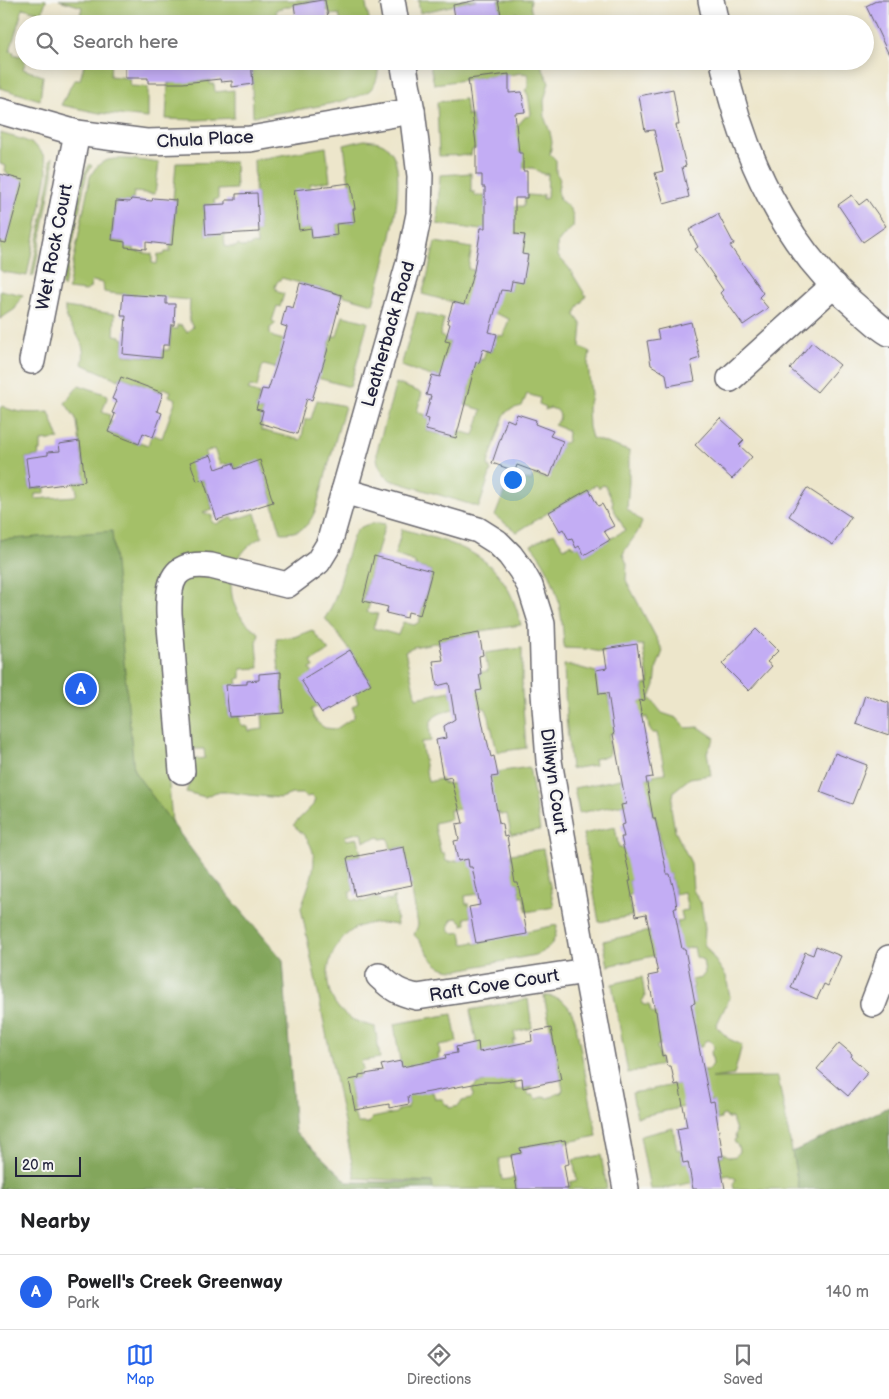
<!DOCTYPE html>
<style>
body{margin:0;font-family:"Balsamiq Sans",sans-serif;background:#f6f6f6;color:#202124}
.scale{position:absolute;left:15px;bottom:12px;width:66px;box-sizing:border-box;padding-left:5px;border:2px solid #22223b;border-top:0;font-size:14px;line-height:18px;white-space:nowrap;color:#22223b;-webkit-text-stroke:4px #f6f6f2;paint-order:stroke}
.you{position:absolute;left:512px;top:479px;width:18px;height:18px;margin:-12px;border:4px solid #fff;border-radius:50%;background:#1a73e8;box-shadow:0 0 0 8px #1a73e833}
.badge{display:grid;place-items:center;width:32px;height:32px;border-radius:50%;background:#2563eb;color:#fff;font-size:16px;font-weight:700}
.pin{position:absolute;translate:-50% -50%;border:2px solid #fff;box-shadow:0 1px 5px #0006}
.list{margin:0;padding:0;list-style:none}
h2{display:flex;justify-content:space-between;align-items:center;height:65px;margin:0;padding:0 20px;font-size:21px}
h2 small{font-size:16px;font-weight:400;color:#757577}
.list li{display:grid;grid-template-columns:32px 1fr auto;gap:15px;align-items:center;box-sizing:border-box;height:75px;padding:0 20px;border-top:1px solid #e0e0e0}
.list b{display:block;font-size:19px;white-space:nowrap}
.list p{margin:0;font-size:16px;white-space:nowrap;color:#757577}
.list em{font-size:16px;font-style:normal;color:#757577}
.icon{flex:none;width:28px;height:28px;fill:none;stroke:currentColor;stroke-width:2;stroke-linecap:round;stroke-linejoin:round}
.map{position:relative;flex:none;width:889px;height:1189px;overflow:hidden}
.search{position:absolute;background:#fff;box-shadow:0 2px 12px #0003;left:15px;right:15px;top:15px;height:55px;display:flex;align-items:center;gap:12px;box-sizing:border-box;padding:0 18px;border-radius:28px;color:#757577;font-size:19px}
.sheet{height:140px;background:#fff}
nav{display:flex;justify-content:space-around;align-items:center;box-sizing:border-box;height:70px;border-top:1px solid #e0e0e0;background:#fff;font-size:14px;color:#757577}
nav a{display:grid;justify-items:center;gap:2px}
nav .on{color:#2563eb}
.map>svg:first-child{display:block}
</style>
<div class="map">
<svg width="889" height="1189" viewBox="0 0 889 1189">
<rect width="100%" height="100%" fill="#f6f6f2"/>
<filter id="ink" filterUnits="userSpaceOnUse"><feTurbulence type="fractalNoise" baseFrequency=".02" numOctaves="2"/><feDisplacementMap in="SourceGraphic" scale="10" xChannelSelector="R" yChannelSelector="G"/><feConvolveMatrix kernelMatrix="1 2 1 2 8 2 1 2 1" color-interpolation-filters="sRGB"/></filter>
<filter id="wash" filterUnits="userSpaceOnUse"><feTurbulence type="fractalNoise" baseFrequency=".0096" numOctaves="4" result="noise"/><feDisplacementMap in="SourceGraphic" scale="20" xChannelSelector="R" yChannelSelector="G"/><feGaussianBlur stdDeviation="1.12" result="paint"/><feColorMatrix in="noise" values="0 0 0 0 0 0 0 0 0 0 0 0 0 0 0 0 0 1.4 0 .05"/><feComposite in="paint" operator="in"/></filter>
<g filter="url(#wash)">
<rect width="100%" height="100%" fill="#ede6cb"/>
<g fill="#a4c067" stroke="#637151">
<polygon points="0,0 46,0 42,13 23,8 10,51 14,52 13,54 20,56 21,55 24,56 24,61 26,61 23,69 43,76 40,100 0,88"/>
<polygon points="59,0 322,0 277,9 276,12 280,24 155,24 154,22 152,24 78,24 82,7"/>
<polygon points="325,0 365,0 370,24 341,24 339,14 330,15 329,10 327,11"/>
<polygon points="418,0 477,0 420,13"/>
<path d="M 498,0 L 531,0 C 529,9 533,17 538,24 L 519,24 L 517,13 L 506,15 L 506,18 L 502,18 Z"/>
<polygon points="85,61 111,61 110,76 129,78 130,86 148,87 148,118 99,113 61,105 74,80 80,80"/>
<path d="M 251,61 L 286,61 L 287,63 L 296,61 L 378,61 C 379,71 378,83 370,90 C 359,102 273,114 253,116 L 252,85 L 253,84 Z"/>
<path d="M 429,61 L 539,61 L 549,82 L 544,101 L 545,119 L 550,132 L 552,142 L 550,154 L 556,160 L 556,173 L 560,179 L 558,190 L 560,200 C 571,208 575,213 573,227 L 565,234 L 557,244 L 558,256 L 569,268 L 586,296 L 578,307 L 575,315 L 582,325 L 580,347 L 590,352 L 588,364 L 591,395 L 588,408 L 589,427 L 592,438 L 629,451 L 629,482 L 627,509 L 642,522 C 638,535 629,542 623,554 L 627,564 L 626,580 L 663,651 L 657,667 L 655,685 L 650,698 L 662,713 L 677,718 L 686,728 L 699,727 L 715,738 L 707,752 L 711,775 L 690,778 L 674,791 L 671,807 L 675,831 L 691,863 L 693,890 L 701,903 L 705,928 L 704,944 L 726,976 L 730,997 L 716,1026 L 729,1039 L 742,1045 L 734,1075 L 712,1078 L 778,1077 L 799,1189 L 734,1189 L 733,1184 L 736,1179 L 729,1175 L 661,1189 L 650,1189 L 640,1136 L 673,1128 L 677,1150 L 680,1149 L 683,1163 L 723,1156 L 723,1153 L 730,1157 L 736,1156 L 739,1151 L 738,1146 L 735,1143 L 734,1140 L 736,1139 L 735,1135 L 736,1132 C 735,1126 733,1123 732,1118 L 727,1118 L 725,1115 L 721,1116 L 721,1119 L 717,1120 L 713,1101 L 637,1117 L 632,1093 L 705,1079 L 703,1070 L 709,1070 L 713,1064 L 711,1052 L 714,1048 L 713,1044 L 709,1040 L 705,1041 L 701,1047 L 699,1047 L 695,1025 L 660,1043 L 660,1045 L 657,1046 L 661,1065 L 628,1073 L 612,984 L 642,977 L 645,997 L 642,1001 L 642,1004 L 645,1005 L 649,1005 L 651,1012 L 655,1014 L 657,1013 L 658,1010 L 695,1003 L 692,988 L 694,987 L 692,980 L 701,978 L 705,973 L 703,960 L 696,957 L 694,947 L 608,966 L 603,941 L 649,931 L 649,933 L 678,928 L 677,922 L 683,921 L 681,911 L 688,910 L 684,892 L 675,894 L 670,874 L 629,881 L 632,894 L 628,896 L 632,916 L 599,922 L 583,834 L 615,827 L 619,848 L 623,848 L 624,850 L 663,854 L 656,818 L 653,818 L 650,799 L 579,813 L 574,788 L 621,779 L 622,782 L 653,777 L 653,775 L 665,773 L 657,733 L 652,733 L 649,728 L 647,717 L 640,719 L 642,728 L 609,734 L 609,754 L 608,756 L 594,759 L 595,765 L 571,769 L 566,718 L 564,665 L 570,665 L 596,672 L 605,693 L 606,695 L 608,695 L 610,706 L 645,701 L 643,685 L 649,684 L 643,645 L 635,645 L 605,653 L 586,649 L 564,648 C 562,609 557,576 531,545 L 554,533 L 564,548 L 571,544 L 573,547 L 575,546 L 579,546 L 584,555 L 625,530 L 612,506 L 613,501 L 605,486 L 603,485 L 599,488 L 596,485 L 549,512 L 517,532 L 495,516 L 511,475 L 531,481 L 534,474 L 549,480 L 562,442 L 565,443 L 567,442 L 568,433 L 567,430 L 554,425 C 560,420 562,416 557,410 L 550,408 L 545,410 L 546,407 L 539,404 L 540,398 L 527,394 L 522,406 C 515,408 507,409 504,416 L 489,460 L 488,465 L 491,471 L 479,507 L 390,480 C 381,471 376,464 377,451 L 396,383 L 422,393 L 417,412 L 426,415 L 425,418 L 429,419 L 426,431 L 455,438 L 458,431 L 474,435 L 482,410 L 465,405 L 470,385 L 432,375 L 431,376 L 401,366 L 417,312 L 444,319 L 440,336 L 446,338 L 445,341 L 450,342 L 447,354 L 479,363 L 480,359 L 483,360 L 486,350 L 492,352 L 497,335 L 503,336 L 509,319 L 494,313 L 422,294 L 427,278 L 435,242 L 472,248 L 468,269 L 474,270 L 473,272 L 476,273 L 474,285 L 510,291 L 512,281 L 523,282 L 528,255 L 522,254 L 525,235 L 481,228 L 481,230 L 437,224 L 440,175 L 471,173 L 471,192 L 475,192 L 475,196 L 485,196 L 485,207 L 524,206 L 525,198 L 527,197 L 527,195 L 540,196 L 543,194 L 543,199 L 547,198 L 548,174 L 543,174 L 533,168 L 523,168 L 522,153 L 484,153 L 479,147 L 472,150 L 471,155 L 439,156 L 437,102 L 465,99 L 467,116 L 472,115 L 474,130 L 519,124 L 525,117 L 530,116 L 531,113 L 528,95 L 525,90 L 528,88 L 528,74 L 521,73 L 509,75 L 509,74 L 434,84 Z"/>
<polygon points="210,80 210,84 214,84 215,92 234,90 234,118 197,120 166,119 168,83"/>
<path d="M 0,133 C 26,141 47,142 47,174 L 27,276 L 3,272 L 0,270 L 0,225 L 8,173 L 5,171 L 6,166 L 0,164 Z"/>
<path d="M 364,140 C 374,141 383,141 389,149 C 413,173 382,274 373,304 L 282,278 L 277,282 L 275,287 L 278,292 L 284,294 L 280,307 L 277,306 L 272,321 L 276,323 L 275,324 L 270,328 L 270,333 L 273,337 L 327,352 L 331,336 L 337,336 L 343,316 L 368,322 L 350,387 L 275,366 L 275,368 L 264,365 L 262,367 L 257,387 L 257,388 L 250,386 L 248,390 L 260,394 L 256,409 L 263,411 L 260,423 L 262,424 L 261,430 L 300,440 L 302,437 L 305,419 L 311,419 L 317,400 L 345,406 L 316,509 C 308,528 301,533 281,533 L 272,502 L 273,501 L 260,461 L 235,469 L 233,463 L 226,465 L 225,463 L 220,465 L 214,449 L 205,452 L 206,457 L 191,462 L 197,481 L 203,479 L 213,509 L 203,512 L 212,516 L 212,522 L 216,524 L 233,517 L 234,520 L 255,513 L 262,537 C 249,543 241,554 233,566 L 180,564 L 179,771 L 168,772 L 175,860 L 0,1189 L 0,408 L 2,406 C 17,414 32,413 49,412 L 59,439 L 41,441 L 41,451 L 38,451 L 39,456 L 26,458 L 30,489 L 45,487 L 45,494 L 35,494 L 35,499 L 75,496 L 77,493 L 76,487 L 73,483 L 85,481 L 77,422 L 75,417 L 65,403 L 79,385 L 108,395 L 102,412 L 110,415 L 109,419 L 113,423 L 110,433 L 139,444 L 140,442 L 148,445 L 151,436 L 154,435 L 162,438 L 176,399 L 169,396 L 171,391 L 163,388 L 161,392 L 121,377 L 119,380 L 82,364 C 90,337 63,328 65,307 L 115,314 L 114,335 L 121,336 L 121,338 L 124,339 L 124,355 L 162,358 L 162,350 L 169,350 L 171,328 L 177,329 L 177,325 L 182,326 L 187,332 L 193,327 L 189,320 L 190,300 L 109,293 L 104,292 L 103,283 L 92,281 L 90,288 L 86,291 L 68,289 L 90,177 C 93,171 97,165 103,162 C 115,155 144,161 159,163 L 155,194 L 134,192 L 133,199 L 131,199 L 130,202 L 116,201 L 112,240 L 125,242 L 134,248 L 134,251 L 152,254 L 152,263 L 157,264 L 158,254 L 164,255 L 165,252 L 170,252 L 170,245 L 172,245 L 176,200 L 173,200 L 176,163 L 235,162 L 236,189 L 218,190 L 218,199 L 214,200 L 215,205 L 204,205 L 206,235 L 224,234 L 225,246 L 227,247 L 236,247 L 238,245 L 241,247 L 250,246 L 253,244 L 257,245 L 256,233 L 259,232 L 257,193 L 255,193 L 254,160 L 326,147 L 330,181 L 310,184 L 311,188 L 299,229 L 311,228 L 312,238 L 337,235 L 336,224 L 355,222 L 353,209 L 354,208 L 351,183 L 349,183 L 344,145 Z"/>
<polygon points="52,157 53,160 53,174 34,275 31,277 51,171 50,161"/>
<polygon points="90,164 92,166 87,173 84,186 64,288 61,285 82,181 85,172"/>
<polygon points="0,290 23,295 15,309 0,319"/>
<path d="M 379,523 L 385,524 L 376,557 L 374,557 L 363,600 L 370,603 L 367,612 L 378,614 L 373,628 L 398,635 L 403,622 L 414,625 L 419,622 L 432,571 L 415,566 L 415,562 L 395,555 L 402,529 C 464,546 505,555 521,625 L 481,631 L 479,633 L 440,640 L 440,642 L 413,647 L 405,651 L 416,698 L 450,691 L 451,696 L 481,690 L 479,674 L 481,674 L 481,672 L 488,671 L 485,653 L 522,648 L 522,692 L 526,748 L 497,752 L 489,717 L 486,709 C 476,703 438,709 432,720 C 428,726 430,734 431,741 L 421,742 L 428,782 L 441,779 L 443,783 L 455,784 L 498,776 L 497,772 L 529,767 L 540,830 L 511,835 L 507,814 L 500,815 L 500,813 L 459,809 L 450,810 L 451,819 L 434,823 L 441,853 L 444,853 L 446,861 L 449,862 L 468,859 L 470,867 L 511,860 L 511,854 L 543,849 L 554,907 L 527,912 L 523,896 L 520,896 L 518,883 L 477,890 L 478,894 L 465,896 L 466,904 L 469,904 L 471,917 L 465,918 L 466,924 L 463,925 L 462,922 L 457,918 L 452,919 L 449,925 L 450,931 L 455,933 L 461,932 L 463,943 L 465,944 L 474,942 L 475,944 L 527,931 L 557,925 C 556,941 550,950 535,955 L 458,970 C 429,971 431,950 414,935 L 418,925 L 404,847 L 391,849 L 388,838 L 381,839 L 380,837 L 364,841 L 362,832 L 345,836 L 346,840 L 358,838 L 361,855 L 347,858 L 354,890 L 350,892 L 350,898 L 353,901 L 356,899 L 358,902 L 362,900 L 364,902 L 374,897 L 383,901 L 386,899 L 391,901 L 394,896 L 397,925 C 383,923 369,921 356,928 C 325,945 316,993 347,1016 C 355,1022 365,1024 375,1027 L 380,1058 L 361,1061 L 363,1070 L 359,1071 L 359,1078 L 349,1080 C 351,1090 353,1117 358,1123 L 369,1123 L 372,1118 L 396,1113 L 398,1110 L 407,1108 L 409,1104 L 401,1062 L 400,1061 L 394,1024 L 452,1014 L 457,1042 L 439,1045 L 440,1054 L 438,1054 L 439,1060 L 425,1063 L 431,1092 L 433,1092 L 435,1099 L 442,1099 L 446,1105 L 448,1104 L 449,1108 L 459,1106 L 462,1101 L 471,1099 L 473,1096 L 472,1088 L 475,1087 L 476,1084 L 484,1082 L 470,1010 L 528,999 L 532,1028 L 514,1032 L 516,1040 L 513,1040 L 514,1045 L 510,1080 L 514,1080 L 516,1090 L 532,1087 L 532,1089 L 528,1090 L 528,1095 L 533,1095 L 536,1099 L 545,1096 L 547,1098 L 554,1096 L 556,1094 L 561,1093 L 563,1090 L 544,996 C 561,996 570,1005 575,1020 L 597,1136 L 568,1142 L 566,1144 L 564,1140 L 520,1148 L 521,1153 L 511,1155 L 511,1157 L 499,1159 L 502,1180 L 515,1178 L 517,1189 L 433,1189 L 431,1182 L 355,1178 L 301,908 C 312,873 327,852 293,825 L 313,805 L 315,799 L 311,796 L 306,797 L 302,794 L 292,794 L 281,798 L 249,795 L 228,792 L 216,792 L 205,797 L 186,792 L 189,783 L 186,760 L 205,758 L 204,749 L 190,749 L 173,597 L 186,572 L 231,582 C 231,606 239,619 259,633 L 257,643 L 259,668 L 241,669 L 241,678 L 237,679 L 238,685 L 226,686 L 229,717 L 239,716 L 241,725 L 248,727 L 249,731 L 263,729 L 262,714 L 284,713 L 281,673 L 279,672 L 276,638 L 294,637 L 312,630 L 329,651 L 311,662 L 314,667 L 310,669 L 313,674 L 318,706 L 311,710 L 314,718 L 319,724 L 325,728 L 336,729 L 354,717 L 354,712 L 352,707 L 358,703 L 355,693 L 371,683 L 350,650 L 325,618 C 338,599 342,574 348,552 C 351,545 352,536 357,530 C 363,525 371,523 379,523 Z"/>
<polygon points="601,1155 607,1189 568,1189 568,1186 571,1186 570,1182 577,1180 573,1160"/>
</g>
<g fill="#83a65c" stroke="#52644c">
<polygon points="112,531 134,771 202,864 283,960 295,1132 348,1182 432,1182 433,1189 0,1189 0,540"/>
<polygon points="889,1107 889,1189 799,1189 792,1152"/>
</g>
<g id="blocks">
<g fill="#c3adf4">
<polygon points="322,0 325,0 329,24 297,24 294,5"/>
<polygon points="477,0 498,0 503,24 456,24 453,5"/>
<polygon points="878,0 889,0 889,55 866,6"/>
<polygon points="125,61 251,61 253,84 232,87 232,81 221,82 220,79 183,83 148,83 148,78 125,78"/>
<polygon points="509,74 509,93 522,92 525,112 515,113 519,153 523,153 523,171 527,171 527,198 515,198 515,234 525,235 522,254 528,255 523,283 512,281 510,291 501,290 489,332 497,334 492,352 483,349 479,363 476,362 456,438 426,430 429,419 425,418 431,396 426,395 432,375 440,377 450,342 445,341 450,324 447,323 453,302 464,305 474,270 481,228 485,228 485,187 482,187 482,175 476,175 476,144 468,79"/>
<polygon points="673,89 679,125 676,125 686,166 682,167 689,197 664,204 655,173 663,171 654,130 645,131 639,96"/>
<polygon points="0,174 23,180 6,243 0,242"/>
<polygon points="351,183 355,209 353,209 355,222 336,224 337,235 312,238 311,228 299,230 294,190"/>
<polygon points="257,193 259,232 206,235 204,205 226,204 226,200 236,200 236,194"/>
<polygon points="852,195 859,205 867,199 886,226 863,242 838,205"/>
<polygon points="153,198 176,200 172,245 146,242 146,249 125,247 125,242 112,240 116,201 130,202 131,199 152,201"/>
<polygon points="718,214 734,244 730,246 763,293 759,297 768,308 743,325 720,293 723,290 695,249 698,247 689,230"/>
<polygon points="300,283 342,295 327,352 312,400 307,398 297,434 260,423 263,411 256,409 262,389 268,390 276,366 287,327 281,325 286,306 293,308"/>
<polygon points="123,294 166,297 166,304 175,304 174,325 171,325 169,345 163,345 162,358 123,354 126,316 121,316"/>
<polygon points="691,322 700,358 691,361 695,381 668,386 666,374 651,365 647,341 659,339 657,330"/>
<polygon points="812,342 840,365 817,392 790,369"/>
<polygon points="121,377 163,393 157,411 162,413 153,437 143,433 139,444 108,432 115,414 112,413 117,401 112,399"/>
<polygon points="517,414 536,420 535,424 553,431 550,436 563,441 550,477 517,465 515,471 492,463 507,419 514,422"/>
<polygon points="720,418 744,440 739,445 752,457 732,479 695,445"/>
<polygon points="80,441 85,481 30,489 26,458 48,455 48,452 60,451 59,444"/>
<polygon points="211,455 216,469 233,463 235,469 260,460 273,502 217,520 203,479 197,481 190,462"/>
<polygon points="807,488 851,517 833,545 789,516"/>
<polygon points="589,489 598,506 602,504 614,526 604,531 610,540 584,555 579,546 576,548 572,539 569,540 563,529 560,531 549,512"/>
<polygon points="374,556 432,571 420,615 408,612 407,618 386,613 388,607 363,601"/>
<polygon points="756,629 778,651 767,662 772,666 749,691 722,664"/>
<polygon points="479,633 483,655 479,656 481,674 479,674 482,690 476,691 486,740 487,740 491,757 494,756 498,776 491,777 499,823 502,824 504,837 507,836 515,883 518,883 527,934 476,943 469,907 480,905 472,867 469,867 468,859 458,861 454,841 459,840 456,824 463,823 451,777 443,779 436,740 446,738 444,726 455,719 449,683 437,686 433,661 443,660 439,640"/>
<polygon points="637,644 645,700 639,701 653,777 646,778 653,818 655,818 667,874 670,874 675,894 677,908 674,908 682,949 685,949 695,1003 691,1004 699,1047 710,1102 714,1101 723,1156 719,1156 725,1189 693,1189 688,1162 683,1163 677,1129 687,1127 679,1084 675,1085 671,1066 667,1066 665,1055 662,1056 656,1011 655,1011 648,976 658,974 646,914 636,916 629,881 631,881 621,837 624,837 621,825 625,824 621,805 626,804 613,734 614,733 608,693 599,694 596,670 607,668 604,649"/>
<polygon points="350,650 371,684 322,713 301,680"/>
<polygon points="281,672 281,690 282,689 284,713 229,717 226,685 247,684 247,681 259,680 259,674"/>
<polygon points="865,695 889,703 889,735 856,724"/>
<polygon points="835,753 867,765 852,804 820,792"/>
<polygon points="404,847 412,885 355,896 347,858"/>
<polygon points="816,946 841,956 828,986 824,984 817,999 791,988 805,952 813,955"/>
<polygon points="551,1028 561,1080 523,1088 522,1078 499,1082 484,1082 408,1096 409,1104 389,1108 389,1104 355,1110 349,1080 359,1078 359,1075 383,1071 381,1065 401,1061 402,1067 446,1058 445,1055 457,1053 456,1047 478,1042 479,1052 532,1041 531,1032"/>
<polygon points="839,1043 852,1054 851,1057 868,1072 848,1096 817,1069"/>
<polygon points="565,1140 569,1164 564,1165 568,1189 517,1189 511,1155 521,1153 520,1148"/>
</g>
</g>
</g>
<g filter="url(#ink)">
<use href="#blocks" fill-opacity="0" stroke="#69676d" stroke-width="1"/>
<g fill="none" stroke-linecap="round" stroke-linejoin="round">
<defs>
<g id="minor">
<polyline points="392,0 396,24"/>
<polyline points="711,0 716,24"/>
<path d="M 723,61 C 741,153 786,249 859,309 C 869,317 878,327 889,333"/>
<polyline points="0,111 77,133 146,142 250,139 412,111"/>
<polyline points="32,361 77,133"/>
<polyline points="730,379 834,285"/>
<polyline points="344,491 478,530 497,542 510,555 521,570 530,586 542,624 544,693 549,761 586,971 626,1189"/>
<path d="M 182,771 L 169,614 C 168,581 173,561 211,566 L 287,585 L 318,562 L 329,544 L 409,263 L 419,214 L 420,176 L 412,111 L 403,61"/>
<path d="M 379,976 C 393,989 399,993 417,997 L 586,971"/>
<polyline points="873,1004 883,978 889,958"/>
</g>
</defs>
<use href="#minor" stroke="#69676d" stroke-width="28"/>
<use href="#minor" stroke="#fff" stroke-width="25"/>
</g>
</g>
<g text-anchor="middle" stroke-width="5" stroke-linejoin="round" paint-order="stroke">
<g font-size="18" fill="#22223b" stroke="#f6f6f2">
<text transform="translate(205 139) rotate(-3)" y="6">Chula Place</text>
<text transform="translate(54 247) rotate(-79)" y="6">Wet Rock Court</text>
<text transform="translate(388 334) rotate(-74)" y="6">Leatherback Road</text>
<text transform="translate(554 781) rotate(82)" y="6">Dillwyn Court</text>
<text transform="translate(494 985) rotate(-9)" y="6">Raft Cove Court</text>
</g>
</g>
</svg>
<div class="scale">20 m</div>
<div class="you"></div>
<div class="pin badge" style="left:81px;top:689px">A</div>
<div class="search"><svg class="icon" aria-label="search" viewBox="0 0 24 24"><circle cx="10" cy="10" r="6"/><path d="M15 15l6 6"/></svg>Search here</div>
</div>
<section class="sheet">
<h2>Nearby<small></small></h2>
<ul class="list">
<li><span class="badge">A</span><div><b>Powell's Creek Greenway</b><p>Park</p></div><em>140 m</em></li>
</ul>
</section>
<nav>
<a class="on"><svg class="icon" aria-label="map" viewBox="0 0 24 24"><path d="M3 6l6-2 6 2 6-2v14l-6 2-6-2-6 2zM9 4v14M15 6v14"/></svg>Map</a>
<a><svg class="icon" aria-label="directions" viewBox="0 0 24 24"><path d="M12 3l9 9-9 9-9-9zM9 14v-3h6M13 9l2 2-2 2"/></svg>Directions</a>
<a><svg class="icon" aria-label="saved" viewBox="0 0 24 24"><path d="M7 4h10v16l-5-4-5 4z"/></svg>Saved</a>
</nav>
